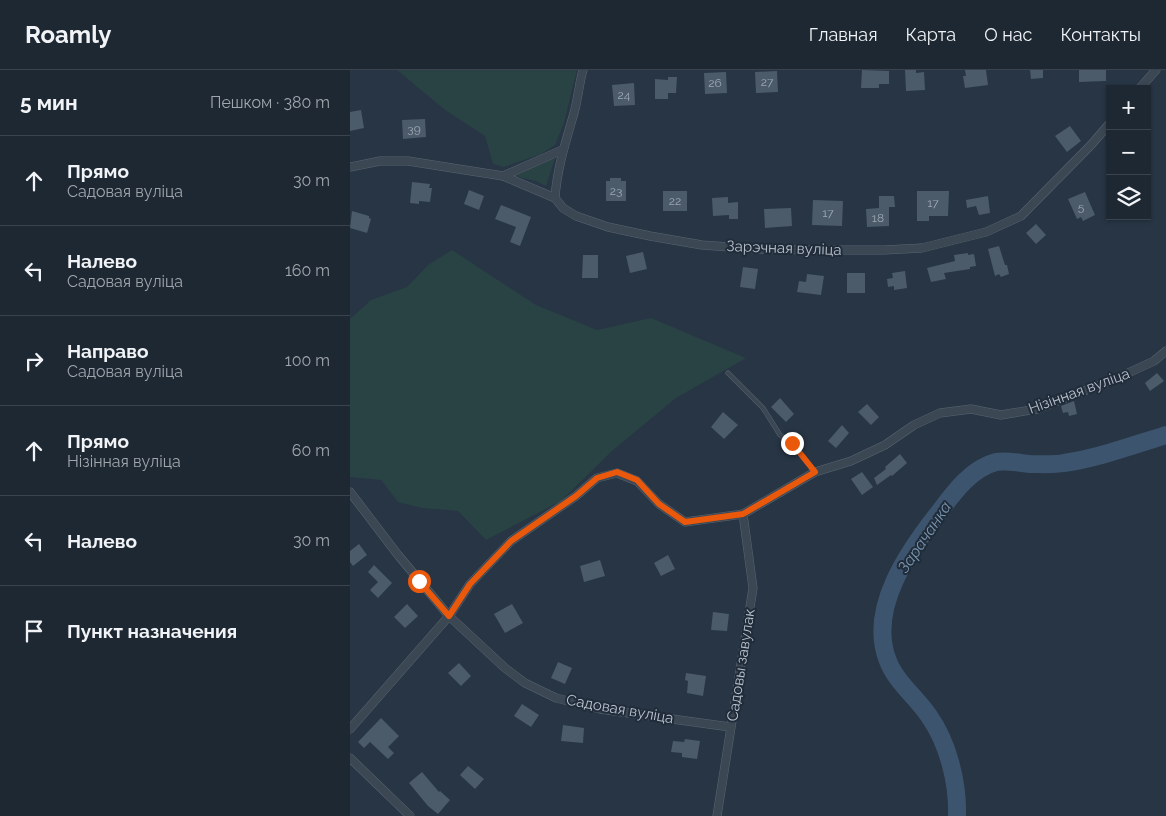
<!DOCTYPE html>
<html lang="ru">
<meta charset="utf-8">
<style>
body{margin:0;font-family:Raleway,sans-serif;background:#2a343f;color:#f1f3f6}
.controls{position:absolute;right:15px;top:15px;display:grid;overflow:hidden;border-radius:0px;box-shadow:0 1px 4px #0004}
.controls button{width:45px;height:45px;display:grid;place-items:center;padding:0;border:0;border-bottom:1px solid #3b444e;background:#1d2833;color:#f1f3f6;font:25px sans-serif}
.stop{position:absolute;width:15px;height:15px;margin:-11px;border:4px solid #ea580c;border-radius:50%;background:#fff}
.stop.end{background:#ea580c;border-color:#fff;box-shadow:0 1px 5px #0008}
.list{margin:0;padding:0;list-style:none}
h2{display:flex;justify-content:space-between;align-items:center;height:65px;margin:0;padding:0 20px;font-size:21px}
h2 small{font-size:16px;font-weight:400;color:#a0a6ac}
.list li{display:grid;grid-template-columns:32px 1fr auto;gap:15px;align-items:center;box-sizing:border-box;height:90px;padding:0 20px;border-top:1px solid #3b444e}
.list b{display:block;font-size:19px;white-space:nowrap}
.list p{margin:0;font-size:16px;white-space:nowrap;color:#a0a6ac}
.list em{font-size:16px;font-style:normal;color:#a0a6ac}
.icon{flex:none;width:28px;height:28px;fill:none;stroke:currentColor;stroke-width:2;stroke-linecap:round;stroke-linejoin:round}
.map{position:relative;flex:none;width:816px;height:746px;overflow:hidden}
header{display:flex;align-items:center;gap:30px;box-sizing:border-box;height:70px;padding:0 25px;background:#1d2833;border-bottom:1px solid #3b444e}
header strong{font-size:24px}
nav{display:flex;gap:28px;margin-inline-start:auto;font-size:18px}
main{display:flex}
aside{flex:1;background:#1d2833}
.map>svg:first-child{display:block}
</style>
<header>
<strong>Roamly</strong>
<nav><a>Главная</a><a>Карта</a><a>О нас</a><a>Контакты</a></nav>
</header>
<main>
<aside>
<h2>5 мин<small>Пешком · 380 m</small></h2>
<ul class="list">
<li><svg class="icon" aria-label="ahead" viewBox="0 0 24 24"><path d="M12 20V5M6 11l6-6 6 6"/></svg><div><b>Прямо</b><p>Садовая вуліца</p></div><em>30 m</em></li>
<li><svg class="icon" aria-label="left" viewBox="0 0 24 24"><path d="M17 20v-9H6M10 6l-5 5 5 5"/></svg><div><b>Налево</b><p>Садовая вуліца</p></div><em>160 m</em></li>
<li><svg class="icon" aria-label="right" viewBox="0 0 24 24"><path d="M7 20v-9h11M14 6l5 5-5 5"/></svg><div><b>Направо</b><p>Садовая вуліца</p></div><em>100 m</em></li>
<li><svg class="icon" aria-label="ahead" viewBox="0 0 24 24"><path d="M12 20V5M6 11l6-6 6 6"/></svg><div><b>Прямо</b><p>Нізінная вуліца</p></div><em>60 m</em></li>
<li><svg class="icon" aria-label="left" viewBox="0 0 24 24"><path d="M17 20v-9H6M10 6l-5 5 5 5"/></svg><div><b>Налево</b></div><em>30 m</em></li>
<li><svg class="icon" aria-label="arrive" viewBox="0 0 24 24"><path d="M6 21V4h12l-3 4 3 4H6"/></svg><div><b>Пункт назначения</b></div></li>
</ul>
</aside>
<div class="map">
<svg width="816" height="746" viewBox="0 0 816 746">
<rect width="100%" height="100%" fill="#273544"/>
<g fill="#294345">
<polygon points="47,0 227,0 214,53 205,75 191,84 154,97 143,94 135,66 95,40"/>
<polygon points="205,88 196,116 186,111 164,106"/>
<polygon points="102,180 186,235 247,260 301,248 396,288 326,328 262,381 211,431 136,470 108,441 72,438 48,432 31,410 0,407 0,249 21,230 57,217 78,195"/>
</g>
<g fill="none" stroke-linecap="round" stroke-linejoin="round">
<path stroke="#3c546d" stroke-width="18" d="M 607,746 C 608,712 598,673 579,646 C 566,627 546,612 538,591 C 517,539 559,480 590,441 C 604,422 622,398 646,392 C 657,390 669,393 680,394 C 691,394 703,395 714,393 C 749,388 783,375 816,365"/>
</g>
<g fill="#4b5b6a">
<polygon points="512,0 539,1 539,14 529,14 529,18 511,18"/>
<polygon points="555,0 566,0 566,3 574,2 575,20 556,21"/>
<polygon points="615,0 636,0 638,15 615,18 613,6 616,6"/>
<polygon points="680,0 693,0 693,8 681,9"/>
<polygon points="729,0 756,0 756,11 729,12"/>
<polygon points="427,1 428,22 406,23 405,2"/>
<polygon points="376,2 377,23 355,24 354,3"/>
<polygon points="318,7 327,7 326,23 318,23 318,29 305,29 305,9 318,10"/>
<polygon points="284,13 285,35 264,36 262,15"/>
<polygon points="11,40 14,58 0,61 0,42"/>
<polygon points="75,49 76,67 53,69 52,50"/>
<polygon points="720,56 731,71 717,82 705,66"/>
<polygon points="260,108 271,108 271,111 276,111 276,131 256,131 256,111 260,111"/>
<polygon points="62,112 80,114 79,118 82,118 80,132 69,131 69,134 60,133"/>
<polygon points="119,120 134,126 129,140 114,134"/>
<rect x="313" y="121" width="24" height="20"/>
<polygon points="567,121 599,121 598,146 579,146 579,151 567,151"/>
<polygon points="735,122 745,145 733,151 731,147 727,149 718,129"/>
<polygon points="529,126 544,126 545,137 539,137 539,156 517,157 516,139 529,138"/>
<polygon points="638,126 640,143 629,145 626,136 617,138 616,130"/>
<polygon points="378,127 378,133 388,132 388,149 379,149 379,145 363,146 362,128"/>
<polygon points="463,130 493,131 492,156 462,155"/>
<polygon points="151,135 181,147 170,176 160,172 166,157 145,149"/>
<polygon points="441,138 442,156 415,158 414,139"/>
<polygon points="2,141 19,146 19,148 21,149 17,163 0,158"/>
<polygon points="686,154 696,165 686,174 676,163"/>
<polygon points="649,176 655,195 657,195 659,204 651,207 649,204 645,206 638,179"/>
<polygon points="293,182 297,199 280,203 276,186"/>
<polygon points="618,183 618,185 624,184 626,196 620,197 620,199 594,203 596,209 581,212 577,198 605,191 604,185"/>
<polygon points="233,185 248,185 248,208 232,208"/>
<polygon points="393,197 408,199 405,219 390,217"/>
<polygon points="555,201 557,218 544,220 544,216 538,217 537,209 543,208 542,203"/>
<rect x="497" y="203" width="18" height="20"/>
<polygon points="457,204 474,206 471,225 447,222 449,211 456,212"/>
<polygon points="807,303 814,311 800,321 795,313"/>
<polygon points="430,328 444,344 436,352 421,337"/>
<polygon points="724,331 727,344 719,346 718,342 713,343 711,336"/>
<polygon points="517,334 529,347 521,355 508,342"/>
<polygon points="373,342 388,355 374,369 361,357"/>
<polygon points="492,355 499,363 486,378 478,371"/>
<polygon points="550,384 557,393 542,406 541,405 527,415 524,408 536,399 535,397"/>
<polygon points="512,402 523,417 512,425 501,409"/>
<polygon points="9,474 17,485 3,496 0,492 0,481"/>
<polygon points="318,485 325,499 311,506 304,493"/>
<polygon points="250,490 255,506 234,512 230,496"/>
<polygon points="24,495 42,513 28,528 20,520 28,512 18,502"/>
<polygon points="57,534 68,546 55,558 44,547"/>
<polygon points="162,534 173,553 155,563 144,544"/>
<polygon points="363,542 379,544 377,561 361,560"/>
<polygon points="208,592 222,598 215,614 201,608"/>
<polygon points="109,593 121,606 111,616 98,603"/>
<polygon points="336,603 356,606 353,626 337,623 338,611 335,610"/>
<polygon points="172,634 189,645 181,657 164,646"/>
<polygon points="31,648 49,666 38,677 44,683 38,689 20,672 14,678 8,672"/>
<polygon points="213,655 234,658 233,673 211,671"/>
<polygon points="335,669 350,671 347,689 332,687 332,683 321,682 323,671 334,672"/>
<polygon points="118,696 134,709 125,719 110,705"/>
<polygon points="72,702 89,722 90,721 100,730 88,744 78,736 59,713"/>
</g>
<g fill="none" stroke-linecap="round" stroke-linejoin="round">
<defs>
<polyline id="service" points="378,303 413,338 430,365 442,373 465,402"/>
<g id="minor">
<path d="M 233,0 C 229,14 228,29 224,43 C 216,71 207,98 205,128 L 213,138 L 226,146 L 258,157 L 300,166 L 352,175 L 407,179 L 457,180 L 534,180 L 572,178 L 636,162 L 671,146 L 741,75 L 760,53"/>
<polyline points="789,19 806,0"/>
<polyline points="0,97 30,91 58,91 153,106"/>
<polyline points="205,128 153,106 212,80"/>
<polyline points="0,422 48,485 99,546 155,598 175,613 206,628 250,639 380,657"/>
<polyline points="0,659 99,546 120,514 161,471 226,426 247,408 267,403 287,411 309,434 335,452 393,444 465,402 501,391 535,375 564,355 590,343 621,339 651,345 687,339 765,309 804,291 816,281"/>
<polyline points="0,688 60,746"/>
<polyline points="367,746 403,518 393,444"/>
</g>
</defs>
<use href="#service" stroke="#5a6571" stroke-width="5"/>
<use href="#minor" stroke="#5a6571" stroke-width="9"/>
<use href="#service" stroke="#3b4753" stroke-width="4"/>
<use href="#minor" stroke="#3b4753" stroke-width="8"/>
</g>
<g fill="none" stroke-linecap="round" stroke-linejoin="round">
<polyline stroke="#ea580c" stroke-width="6" points="69,511 99,546 120,514 161,471 226,426 247,408 267,402 287,410 309,434 335,452 393,444 465,402 442,373"/>
</g>
<g text-anchor="middle" stroke-width="4" stroke-linejoin="round" paint-order="stroke">
<g font-size="12" fill="#9ea8b4">
<text x="417" y="16">27</text>
<text x="365" y="17">26</text>
<text x="274" y="29">24</text>
<text x="64" y="63">39</text>
<text x="266" y="125">23</text>
<text x="325" y="135">22</text>
<text x="583" y="137">17</text>
<text x="731" y="141">5</text>
<text x="478" y="147">17</text>
<text x="528" y="152">18</text>
</g>
<g font-size="15" fill="#b9c2cd" stroke="#202c39">
<text transform="translate(434 178) rotate(2)" y="5">Зарэчная вуліца</text>
<text transform="translate(729 321) rotate(-20)" y="5">Нізінная вуліца</text>
<text transform="translate(391 595) rotate(-81)" y="5">Садовы завулак</text>
<text transform="translate(270 639) rotate(10)" y="5">Садовая вуліца</text>
</g>
<g font-size="16" font-style="italic" fill="#7895b0" stroke="#202c39">
<text transform="translate(574 467) rotate(-56)" y="6">Зарачанка</text>
</g>
</g>
</svg>
<div class="controls">
<button>+</button>
<button>−</button>
<button><svg class="icon" aria-label="layers" viewBox="0 0 24 24"><path d="M12 4l9 5-9 5-9-5zM3 14l9 5 9-5"/></svg></button>
</div>
<div class="stop" style="left:69px;top:511px"></div>
<div class="stop end" style="left:442px;top:373px"></div>
</div>
</main>
